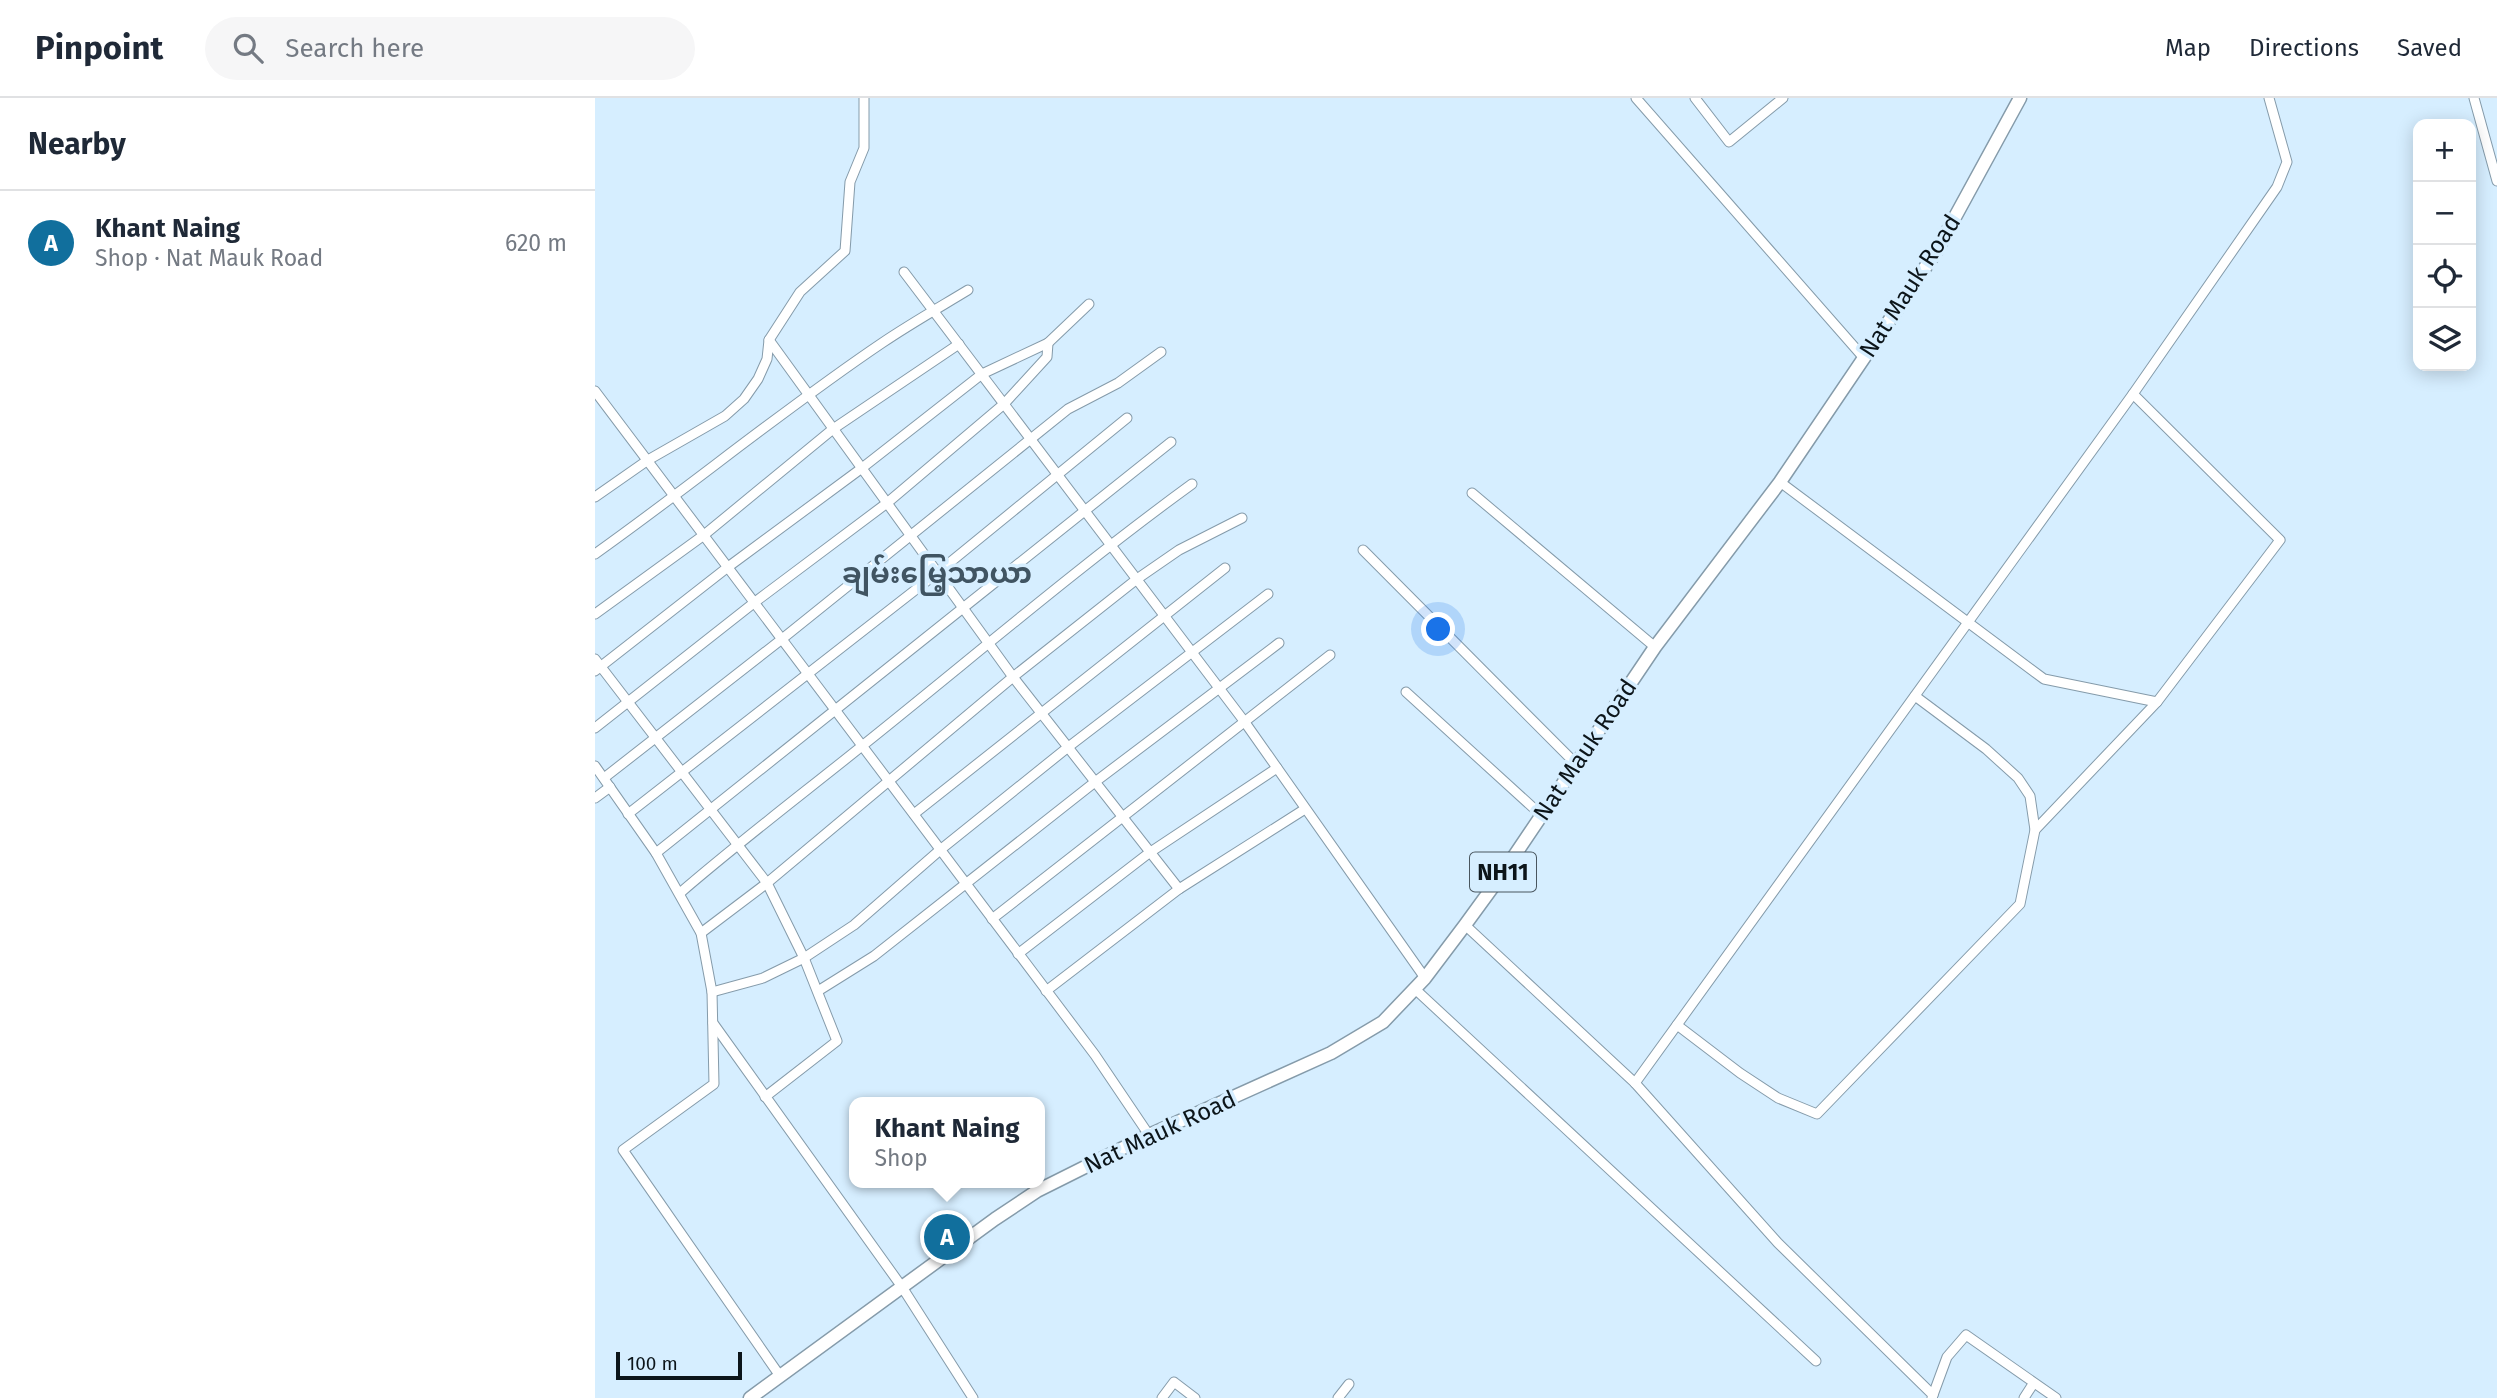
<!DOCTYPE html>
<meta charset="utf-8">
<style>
body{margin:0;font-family:"Fira Sans","Noto Sans Myanmar",sans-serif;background:#f6f6f7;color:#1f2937}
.controls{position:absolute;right:21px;top:21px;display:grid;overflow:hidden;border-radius:14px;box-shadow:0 4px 18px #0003}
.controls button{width:63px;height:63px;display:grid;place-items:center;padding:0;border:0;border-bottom:2px solid #e0e1e3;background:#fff;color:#1f2937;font:35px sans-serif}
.scale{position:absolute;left:21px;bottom:18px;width:126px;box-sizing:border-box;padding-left:7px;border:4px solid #0c151a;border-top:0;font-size:19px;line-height:24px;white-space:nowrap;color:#0c151a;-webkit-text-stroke:5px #d6eeff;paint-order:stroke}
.you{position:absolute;left:844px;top:532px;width:24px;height:24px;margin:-18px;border:5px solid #fff;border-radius:50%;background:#1a73e8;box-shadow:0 0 0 10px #1a73e833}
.badge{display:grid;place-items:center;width:46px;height:46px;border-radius:50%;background:#116f9d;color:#fff;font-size:23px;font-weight:700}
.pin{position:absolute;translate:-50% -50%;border:4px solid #fff;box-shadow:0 2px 7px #0006}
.popup{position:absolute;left:254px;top:999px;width:196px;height:91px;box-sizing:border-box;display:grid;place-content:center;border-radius:14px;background:#fff;filter:drop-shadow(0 2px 5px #0005);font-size:23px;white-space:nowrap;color:#747a83}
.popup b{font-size:26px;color:#1f2937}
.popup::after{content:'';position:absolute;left:50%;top:100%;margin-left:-14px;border:14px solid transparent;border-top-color:#fff}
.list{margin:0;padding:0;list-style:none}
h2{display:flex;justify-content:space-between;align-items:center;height:91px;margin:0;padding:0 28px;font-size:30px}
h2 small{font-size:23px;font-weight:400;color:#747a83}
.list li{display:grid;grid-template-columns:46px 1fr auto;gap:21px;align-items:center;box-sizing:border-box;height:105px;padding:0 28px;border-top:2px solid #e0e1e3}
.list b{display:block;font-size:26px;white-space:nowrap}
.list p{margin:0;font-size:23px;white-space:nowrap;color:#747a83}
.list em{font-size:23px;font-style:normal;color:#747a83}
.icon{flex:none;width:38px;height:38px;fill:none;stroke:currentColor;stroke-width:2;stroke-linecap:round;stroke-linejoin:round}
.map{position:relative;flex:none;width:1902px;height:1300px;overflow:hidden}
header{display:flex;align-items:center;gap:42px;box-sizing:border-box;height:98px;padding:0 35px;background:#fff;border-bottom:2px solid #e0e1e3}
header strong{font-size:33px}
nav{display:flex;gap:38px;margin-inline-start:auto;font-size:24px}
.search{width:490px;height:63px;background:#f6f6f7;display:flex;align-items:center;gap:18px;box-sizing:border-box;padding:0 24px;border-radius:38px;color:#747a83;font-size:26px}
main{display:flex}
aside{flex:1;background:#fff}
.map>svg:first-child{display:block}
</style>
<header>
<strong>Pinpoint</strong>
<div class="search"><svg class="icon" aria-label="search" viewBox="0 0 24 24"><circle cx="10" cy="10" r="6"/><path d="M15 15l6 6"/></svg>Search here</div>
<nav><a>Map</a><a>Directions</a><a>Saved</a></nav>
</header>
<main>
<aside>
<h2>Nearby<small></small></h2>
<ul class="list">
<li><span class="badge">A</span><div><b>Khant Naing</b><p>Shop · Nat Mauk Road</p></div><em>620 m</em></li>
</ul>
</aside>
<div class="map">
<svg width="1902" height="1300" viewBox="0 0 1902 1300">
<rect width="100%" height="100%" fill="#d6eeff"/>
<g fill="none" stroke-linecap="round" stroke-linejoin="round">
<defs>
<g id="minor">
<polyline points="1041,0 1269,260"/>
<polyline points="1100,0 1134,44 1188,0"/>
<polyline points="1879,0 1902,83"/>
<polyline points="309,174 649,623 830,880"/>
<polyline points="174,242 418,579 584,791"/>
<polyline points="0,293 500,957 554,1037"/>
<polyline points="1185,384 1449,581 1562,604 1685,442 1538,296"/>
<polyline points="877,395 1060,549"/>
<polyline points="0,399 53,362 130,318 149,301 163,281 172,261 174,242 205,194 250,153 255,84 269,50 269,0"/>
<polyline points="768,452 981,666"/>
<path d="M 0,456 C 97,387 189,311 287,245 C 315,226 345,209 373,192"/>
<polyline points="0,516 109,437 238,331 364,246"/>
<polyline points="0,561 172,785 209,860 242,943 170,999"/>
<polyline points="0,573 133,469 267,370 387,276 453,245 494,206"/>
<polyline points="811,594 945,716"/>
<polyline points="0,630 160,504 292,405 409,306 452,259 453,245"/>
<polyline points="0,668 61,755 106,835 117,894 119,986 28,1052 185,1278"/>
<polyline points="9,680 187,541 473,311 523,285 566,254"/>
<polyline points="0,700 15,689"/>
<polyline points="33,716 342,475 532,320"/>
<polyline points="319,716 630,470"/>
<polyline points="1440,732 1562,604"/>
<polyline points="61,755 576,344"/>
<path d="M 85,795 C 144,744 206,697 267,648 C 377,560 483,469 597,386"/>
<polyline points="397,821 735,557"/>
<polyline points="870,827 1040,985 1183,1145 1338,1297 1337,1300"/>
<polyline points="106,835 172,785 418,579 542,481 584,452 647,420"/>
<polyline points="423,856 554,755 682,670"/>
<polyline points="820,891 1221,1263"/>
<polyline points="223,893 279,858 500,684 684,545"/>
<polyline points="451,893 584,791 710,711"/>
<polyline points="117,894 168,880 209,860 259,827 345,752 472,650 673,496"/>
<polyline points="118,925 307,1189 378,1300"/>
<polyline points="1082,927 1145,975 1183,1000 1222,1016 1425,806 1440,732 1435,698 1423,680 1391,651 1320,598"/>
<polyline points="1040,985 1538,296 1682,89 1692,64 1674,0"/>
<polyline points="1338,1297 1352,1259 1371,1237 1461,1300"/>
<polyline points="567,1300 579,1284 600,1300"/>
<polyline points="743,1300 754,1286"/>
<polyline points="1429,1300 1438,1286"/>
</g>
<polyline id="highway" points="155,1300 400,1121 442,1093 554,1037 736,955 788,924 830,880 870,827 905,779 1060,549 1185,384 1342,152 1425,0"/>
</defs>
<use href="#minor" stroke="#859baa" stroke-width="11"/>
<use href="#highway" stroke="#859baa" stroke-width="15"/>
<use href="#minor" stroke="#fff" stroke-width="9"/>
<use href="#highway" stroke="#fff" stroke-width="12"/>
</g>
<g text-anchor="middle" stroke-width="7" stroke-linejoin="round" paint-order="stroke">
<rect fill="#d6eeff" stroke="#49565f" stroke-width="2" x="875" y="754.5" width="66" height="39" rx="5"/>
<g font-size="23" font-weight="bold" fill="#0c151a">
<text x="908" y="782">NH11</text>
</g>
<g font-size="24" fill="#0c151a" stroke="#d6eeff">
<text transform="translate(1315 188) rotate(-57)" y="8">Nat Mauk Road</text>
<text transform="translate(990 652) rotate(-56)" y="8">Nat Mauk Road</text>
<text transform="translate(565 1034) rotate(-25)" y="8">Nat Mauk Road</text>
</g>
<g font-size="28" font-weight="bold" fill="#405462" stroke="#d6eeff">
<text x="342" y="485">ချမ်းမြေ့သာယာ</text>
</g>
</g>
</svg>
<div class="controls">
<button>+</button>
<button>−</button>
<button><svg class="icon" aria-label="locate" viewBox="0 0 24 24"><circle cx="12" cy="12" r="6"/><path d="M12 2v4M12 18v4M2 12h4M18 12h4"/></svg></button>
<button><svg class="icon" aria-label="layers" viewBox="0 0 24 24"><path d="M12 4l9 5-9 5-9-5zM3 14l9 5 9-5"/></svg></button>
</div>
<div class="scale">100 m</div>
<div class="you"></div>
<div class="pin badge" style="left:352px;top:1139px">A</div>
<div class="popup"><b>Khant Naing</b>Shop</div>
</div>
</main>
